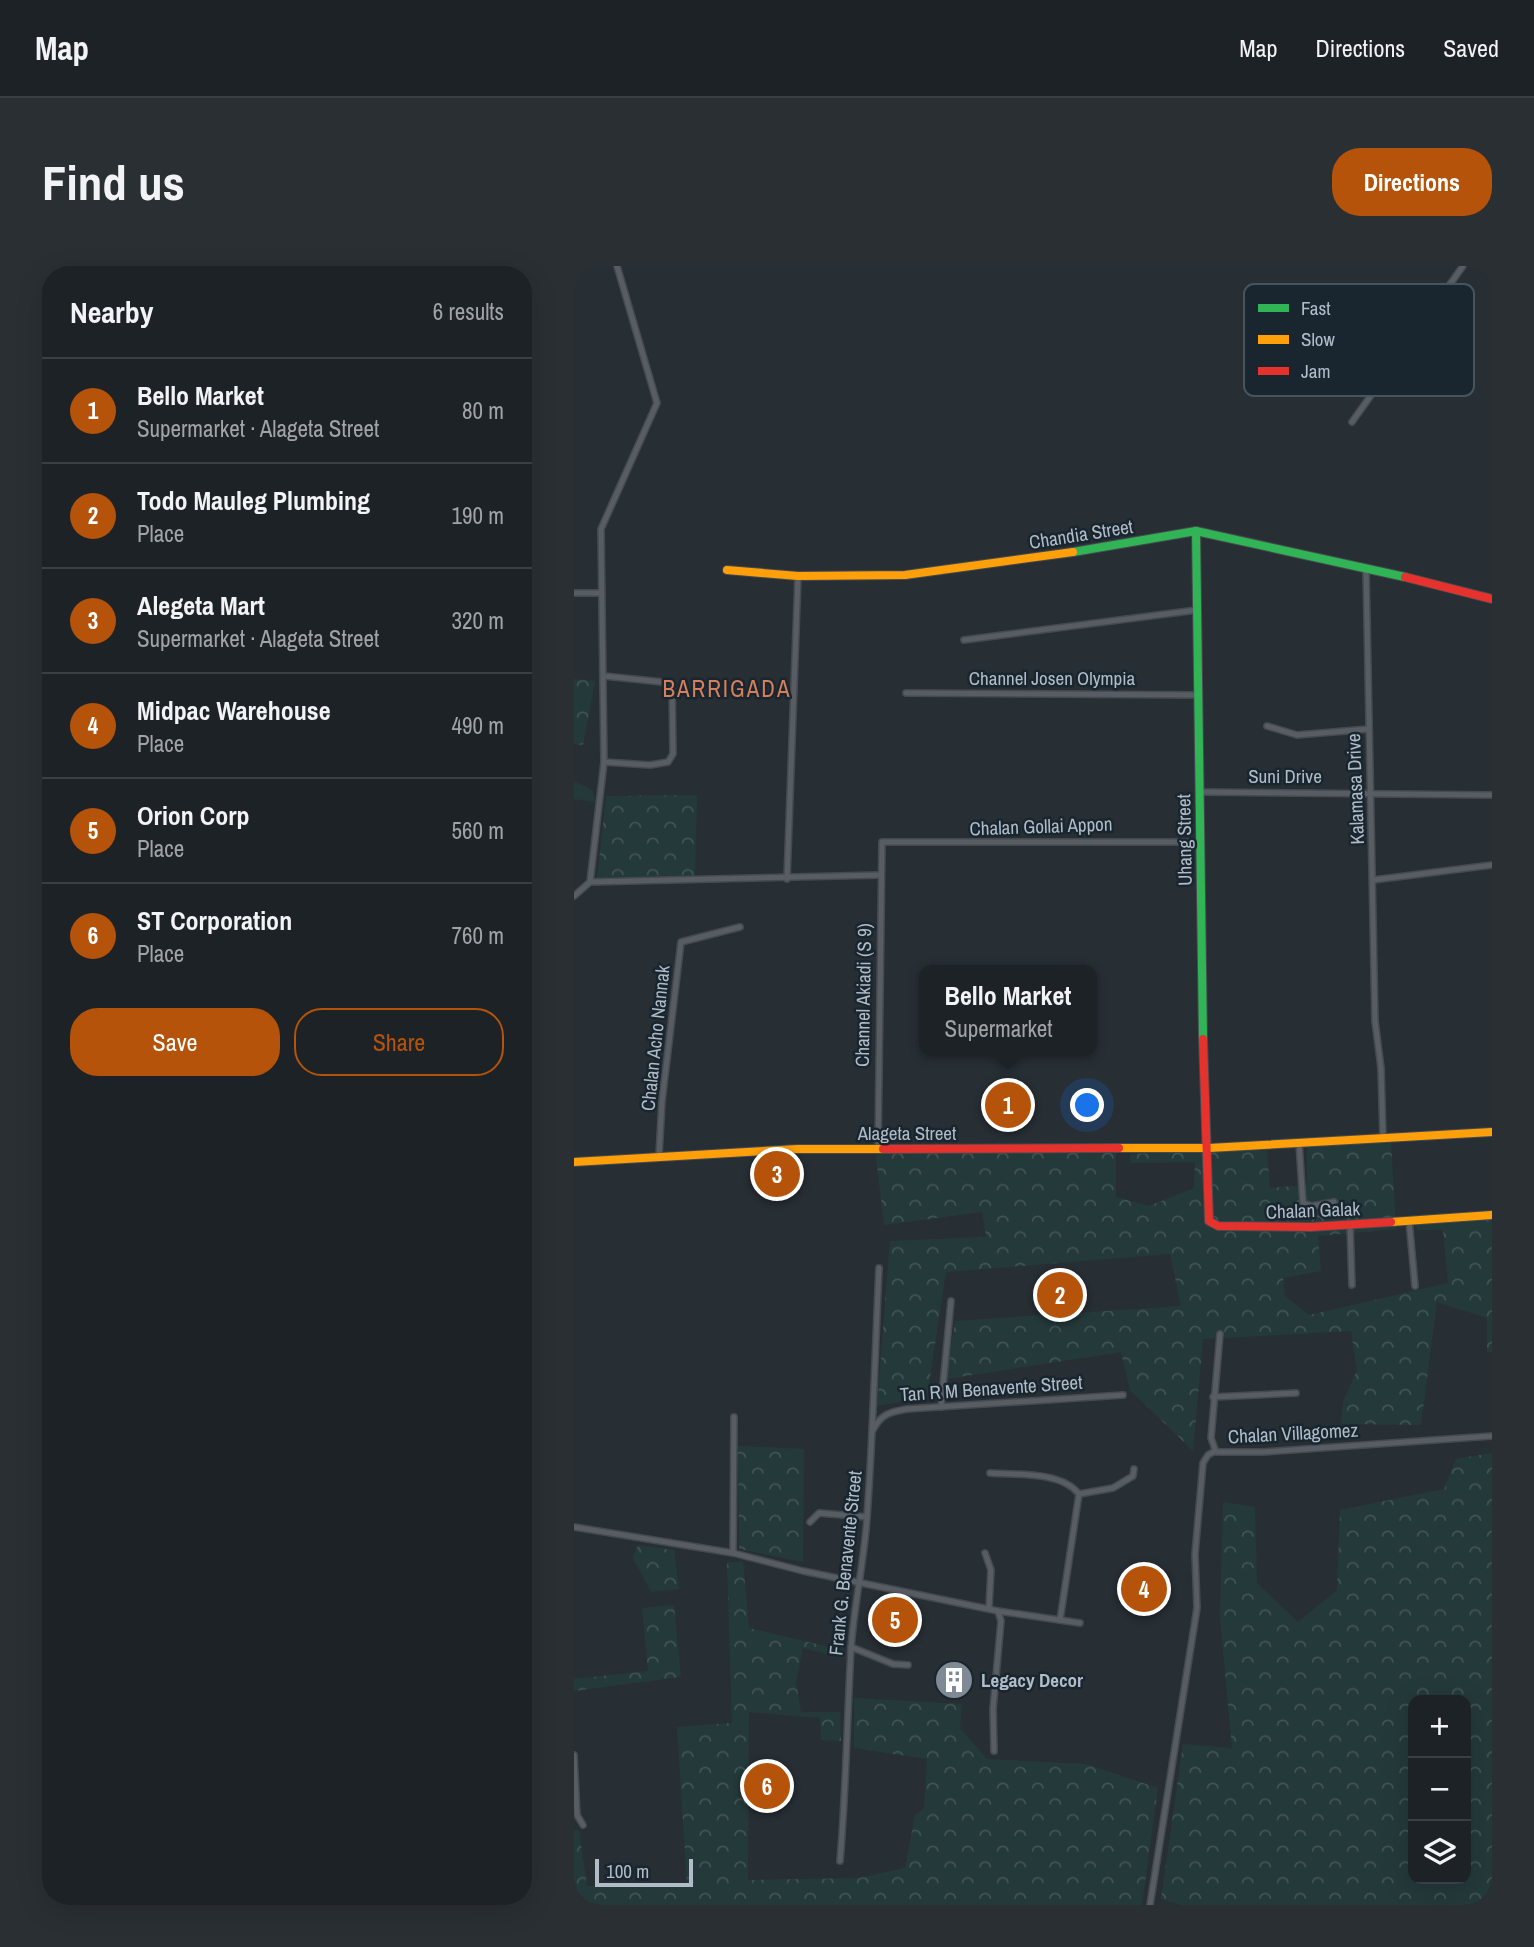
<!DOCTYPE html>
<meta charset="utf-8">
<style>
body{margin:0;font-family:"Archivo Narrow",sans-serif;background:#2a2f33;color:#f1f3f6}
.controls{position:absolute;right:21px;bottom:21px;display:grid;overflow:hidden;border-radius:14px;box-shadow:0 7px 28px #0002}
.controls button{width:63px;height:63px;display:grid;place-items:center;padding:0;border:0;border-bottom:2px solid #3b3f44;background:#1d2227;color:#f1f3f6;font:35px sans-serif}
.scale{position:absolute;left:21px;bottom:18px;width:98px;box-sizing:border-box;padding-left:7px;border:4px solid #b0bcc7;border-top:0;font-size:19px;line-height:24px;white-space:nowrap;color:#b0bcc7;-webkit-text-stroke:5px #1a262f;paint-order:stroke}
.you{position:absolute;left:514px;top:840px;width:24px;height:24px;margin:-18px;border:5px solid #fff;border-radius:50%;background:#1a73e8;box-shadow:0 0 0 10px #1a73e833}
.badge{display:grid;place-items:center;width:46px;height:46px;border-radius:50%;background:#b45309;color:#fff;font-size:23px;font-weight:700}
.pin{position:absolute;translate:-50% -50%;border:4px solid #fff;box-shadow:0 2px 7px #0006}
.popup{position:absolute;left:345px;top:699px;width:178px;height:91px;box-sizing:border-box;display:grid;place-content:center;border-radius:14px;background:#1d2227;filter:drop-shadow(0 2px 5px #0005);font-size:23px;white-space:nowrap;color:#a0a4a7}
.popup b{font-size:26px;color:#f1f3f6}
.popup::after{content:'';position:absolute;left:50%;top:100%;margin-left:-14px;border:14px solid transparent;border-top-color:#1d2227}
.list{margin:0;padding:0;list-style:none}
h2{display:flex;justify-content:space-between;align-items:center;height:91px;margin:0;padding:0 28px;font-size:30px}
h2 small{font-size:23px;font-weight:400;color:#a0a4a7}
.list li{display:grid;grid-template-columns:46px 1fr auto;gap:21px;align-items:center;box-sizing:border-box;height:105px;padding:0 28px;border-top:2px solid #3b3f44}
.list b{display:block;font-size:26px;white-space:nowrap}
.list p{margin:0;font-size:23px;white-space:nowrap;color:#a0a4a7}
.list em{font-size:23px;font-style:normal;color:#a0a4a7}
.actions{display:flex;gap:14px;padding:21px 28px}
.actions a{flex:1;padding:16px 0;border:2px solid #b45309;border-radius:28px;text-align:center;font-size:24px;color:#b45309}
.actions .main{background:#b45309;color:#fff}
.icon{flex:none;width:38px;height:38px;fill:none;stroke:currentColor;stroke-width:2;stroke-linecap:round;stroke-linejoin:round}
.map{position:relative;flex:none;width:918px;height:1639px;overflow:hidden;border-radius:28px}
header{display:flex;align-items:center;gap:42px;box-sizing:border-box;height:98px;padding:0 35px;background:#1d2227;border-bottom:2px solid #3b3f44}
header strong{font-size:33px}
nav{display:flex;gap:38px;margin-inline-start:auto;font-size:24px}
.intro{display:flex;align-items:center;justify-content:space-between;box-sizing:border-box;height:168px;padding:0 42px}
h1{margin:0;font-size:49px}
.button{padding:18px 32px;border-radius:28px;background:#b45309;color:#fff;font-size:24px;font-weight:700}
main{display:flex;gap:42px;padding:0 42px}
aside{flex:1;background:#1d2227;border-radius:28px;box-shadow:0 7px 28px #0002}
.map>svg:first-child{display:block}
</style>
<header>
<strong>Map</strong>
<nav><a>Map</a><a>Directions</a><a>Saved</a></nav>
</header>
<div class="intro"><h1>Find us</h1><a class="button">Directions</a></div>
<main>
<aside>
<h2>Nearby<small>6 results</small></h2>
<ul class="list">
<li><span class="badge">1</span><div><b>Bello Market</b><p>Supermarket · Alageta Street</p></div><em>80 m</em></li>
<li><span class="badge">2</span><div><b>Todo Mauleg Plumbing</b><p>Place</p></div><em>190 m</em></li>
<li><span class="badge">3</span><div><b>Alegeta Mart</b><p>Supermarket · Alageta Street</p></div><em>320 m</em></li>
<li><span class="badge">4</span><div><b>Midpac Warehouse</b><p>Place</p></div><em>490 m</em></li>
<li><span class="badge">5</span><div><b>Orion Corp</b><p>Place</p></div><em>560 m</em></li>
<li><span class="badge">6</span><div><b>ST Corporation</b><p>Place</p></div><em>760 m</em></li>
</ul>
<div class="actions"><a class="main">Save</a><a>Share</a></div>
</aside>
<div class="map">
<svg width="918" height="1639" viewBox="0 0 918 1639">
<defs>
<pattern id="forest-crowns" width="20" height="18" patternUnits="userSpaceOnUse" patternTransform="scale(1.75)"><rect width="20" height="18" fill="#24393a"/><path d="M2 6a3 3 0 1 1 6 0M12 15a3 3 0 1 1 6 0" fill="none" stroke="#415455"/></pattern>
</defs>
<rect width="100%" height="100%" fill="#272e34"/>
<g fill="url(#forest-crowns)" fill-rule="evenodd">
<polygon points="0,413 21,415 9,479 0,478"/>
<polygon points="0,515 18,524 22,536 0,533"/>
<polygon points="123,529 121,610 23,612 32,530"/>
<polygon points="817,876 822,963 744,970 747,1005 709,1012 711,1030 735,1049 874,1017 869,964 843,964 843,955 918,952 918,1086 913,1086 913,1052 863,1036 847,1159 767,1158 769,1136 783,1104 777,1065 629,1073 619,1185 556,1124 547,1086 372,1113 381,1055 607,1040 596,988 372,1006 353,1131 303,1140 316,975 412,971 408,946 310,959 301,882 542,885 542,931 575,940 620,922 621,896 556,897 556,888 693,884 696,922 733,919 733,881"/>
<polygon points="164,1180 230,1183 229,1296 165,1283"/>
<path d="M 918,1187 L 918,1639 L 606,1639 L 587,1633 L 609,1478 L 658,1482 L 646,1352 L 649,1236 L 681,1241 L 683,1317 L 724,1356 L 763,1324 L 766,1244 L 870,1223 L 882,1193 ZM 839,1434 L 892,1434 L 892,1613 L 839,1613 Z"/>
<polygon points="64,1279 100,1284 105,1323 77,1326 59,1292"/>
<polygon points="153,1296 169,1296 175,1362 272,1385 272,1393 229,1382 222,1416 227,1446 266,1446 267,1475 247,1474 246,1452 175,1446 174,1614 285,1612 331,1602 341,1549 350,1542 353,1493 280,1482 280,1432 388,1438 386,1462 413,1493 512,1498 584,1522 568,1639 0,1639 0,1564 5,1564 13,1620 113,1619 103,1461 158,1457"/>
<polygon points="100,1339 107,1411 0,1425 0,1413 74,1405 68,1342"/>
</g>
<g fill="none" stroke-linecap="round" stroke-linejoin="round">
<defs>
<g id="street">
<polyline points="0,8 12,0"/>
<polyline points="778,156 889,0"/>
<polyline points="792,303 801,755 807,802 809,872"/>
<polyline points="0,327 26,327"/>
<polyline points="390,374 623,344"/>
<polyline points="332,427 624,429"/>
<polyline points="693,460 723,469 795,463"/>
<polyline points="30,496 76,499 94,496 99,488 98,417 30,410"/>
<polyline points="625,526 918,529"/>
<polyline points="213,613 224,310"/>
<polyline points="799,614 918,599"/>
<polyline points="16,616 306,609"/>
<polyline points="0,630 16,616 30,496 27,263 83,137 43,0"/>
<polyline points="725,877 729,937 738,940 760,936"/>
<polyline points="304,882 308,576 626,576"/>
<polyline points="85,890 88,835 107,676 166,661"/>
<polyline points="835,954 841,1020"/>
<polyline points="776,959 778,1019"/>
<polyline points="646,1068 637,1172 642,1186 689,1186 918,1170"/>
<polyline points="639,1131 722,1127"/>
<polyline points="367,1141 377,1035"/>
<path d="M 299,1164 C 307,1148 316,1146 333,1143 L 549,1129"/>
<path d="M 416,1207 C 442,1209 487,1205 505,1228 L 486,1354"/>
<polyline points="505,1228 539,1222 559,1210 560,1203"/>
<polyline points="236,1256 245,1247 293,1251"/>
<polyline points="0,1261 159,1287 229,1305 424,1345 506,1357"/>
<polyline points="159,1287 160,1151"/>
<polyline points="411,1287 417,1304 415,1342"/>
<polyline points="277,1381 319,1398 334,1399"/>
<polyline points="420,1485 419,1443 427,1355 424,1345"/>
<polyline points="0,1489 3,1549 9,1559"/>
<path d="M 266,1595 C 272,1525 273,1454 277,1383 C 280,1339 290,1296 293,1252 C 299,1169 301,1086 305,1002"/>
<polyline points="576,1639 623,1342 621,1288 629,1197 634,1189 641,1185"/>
</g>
<g id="fast">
<polyline points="622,265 629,773"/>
<polyline points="499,286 622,265 831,311"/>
</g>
<g id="slow">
<polyline points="153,304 224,310 331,309 499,286"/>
<polyline points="545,882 635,882 918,866"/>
<polyline points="0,896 224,883 309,883"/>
<polyline points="817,956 918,949"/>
</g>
<g id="jam">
<polyline points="831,311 918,333"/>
<polyline points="629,773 635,955 644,960 737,961 817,956"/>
<polyline points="309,883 545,882"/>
</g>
</defs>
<use href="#street" stroke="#454a4f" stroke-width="8"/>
<use href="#fast" stroke="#454a4f" stroke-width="10"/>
<use href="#slow" stroke="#454a4f" stroke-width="10"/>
<use href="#jam" stroke="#454a4f" stroke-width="10"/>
<use href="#street" stroke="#575d63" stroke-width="5"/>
<use href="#fast" stroke="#30b455" stroke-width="8"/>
<use href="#slow" stroke="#ff9f0a" stroke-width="8"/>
<use href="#jam" stroke="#e5322d" stroke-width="8"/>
</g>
<defs>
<symbol id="building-disc" viewBox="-11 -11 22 22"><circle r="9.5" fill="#808a94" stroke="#1a262f"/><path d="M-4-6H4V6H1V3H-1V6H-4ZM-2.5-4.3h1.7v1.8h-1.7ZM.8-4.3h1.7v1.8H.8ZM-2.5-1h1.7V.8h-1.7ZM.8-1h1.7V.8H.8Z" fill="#fff"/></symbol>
</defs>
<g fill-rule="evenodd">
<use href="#building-disc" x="358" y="1392" width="44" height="44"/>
</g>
<g text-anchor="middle" stroke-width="5" stroke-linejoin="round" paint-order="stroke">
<g font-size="19" fill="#b0bcc7" stroke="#1a262f">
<text transform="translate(507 268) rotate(-9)" y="7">Chandia Street</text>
<text x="478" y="419">Channel Josen Olympia</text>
<text x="711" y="517">Suni Drive</text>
<text transform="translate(781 523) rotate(-92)" y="7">Kalamasa Drive</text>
<text transform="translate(467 560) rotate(-2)" y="7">Chalan Gollai Appon</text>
<text transform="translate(610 574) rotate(-91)" y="7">Uhang Street</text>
<text transform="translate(289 729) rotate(-89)" y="7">Channel Akiadi (S 9)</text>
<text transform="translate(81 772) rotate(-84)" y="7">Chalan Acho Nannak</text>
<text x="333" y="874">Alageta Street</text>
<text transform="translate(739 944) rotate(-2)" y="7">Chalan Galak</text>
<text transform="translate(417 1122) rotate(-4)" y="7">Tan R M Benavente Street</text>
<text transform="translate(719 1167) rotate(-3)" y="7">Chalan Villagomez</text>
<text transform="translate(271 1297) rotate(-84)" y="7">Frank G. Benavente Street</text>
</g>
<g font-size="19" font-weight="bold" fill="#b0bcc7" stroke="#1a262f" text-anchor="start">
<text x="407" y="1421">Legacy Decor</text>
</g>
<g font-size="23" letter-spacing="2" fill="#d67f5b" stroke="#1a262f">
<text x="153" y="431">BARRIGADA</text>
</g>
</g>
<rect x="670" y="18" width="230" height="112" rx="10" fill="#1a262f" stroke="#47535d" stroke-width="2"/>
<rect x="684" y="38" width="31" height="8" fill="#30b455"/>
<rect x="684" y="69" width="31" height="9" fill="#ff9f0a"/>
<rect x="684" y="101" width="31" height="8" fill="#e5322d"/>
<g font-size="19" fill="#b0bcc7">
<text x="727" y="49">Fast</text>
<text x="727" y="80">Slow</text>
<text x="727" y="112">Jam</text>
</g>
</svg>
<div class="controls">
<button>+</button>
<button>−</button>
<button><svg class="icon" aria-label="layers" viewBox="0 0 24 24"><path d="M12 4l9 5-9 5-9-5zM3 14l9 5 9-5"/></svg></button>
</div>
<div class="scale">100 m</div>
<div class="you"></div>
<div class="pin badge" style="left:434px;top:839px">1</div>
<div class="popup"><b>Bello Market</b>Supermarket</div>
<div class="pin badge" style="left:486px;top:1029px">2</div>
<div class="pin badge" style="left:203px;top:908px">3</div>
<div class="pin badge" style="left:570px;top:1323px">4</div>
<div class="pin badge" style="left:321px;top:1354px">5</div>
<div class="pin badge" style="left:193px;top:1520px">6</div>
</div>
</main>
